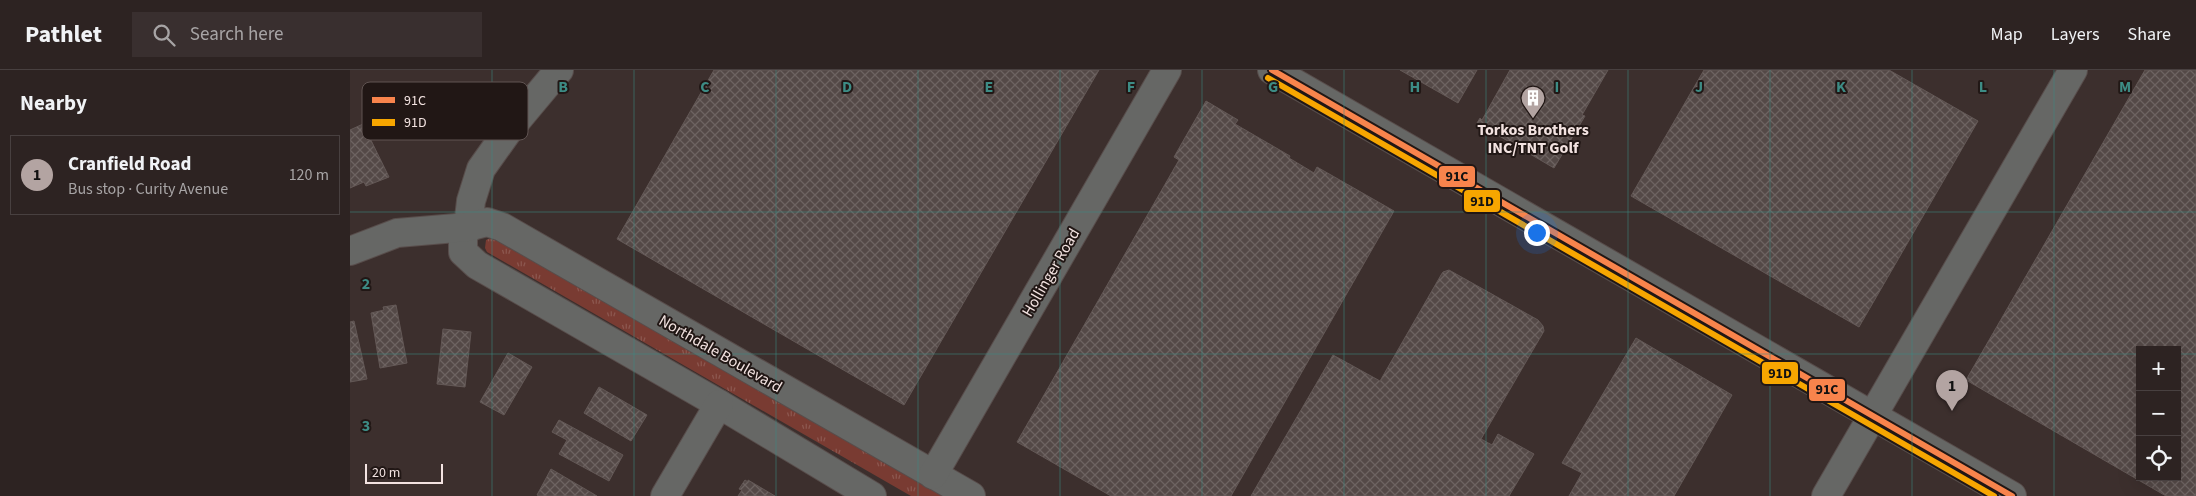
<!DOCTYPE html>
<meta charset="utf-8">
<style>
body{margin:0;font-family:"Source Sans 3",sans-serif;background:#392f2f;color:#f1f3f6}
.controls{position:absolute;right:15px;bottom:15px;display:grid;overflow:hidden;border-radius:0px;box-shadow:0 5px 20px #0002}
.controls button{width:45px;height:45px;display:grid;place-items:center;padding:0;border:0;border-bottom:1px solid #484040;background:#2d2322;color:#f1f3f6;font:25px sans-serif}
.scale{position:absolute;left:15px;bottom:12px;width:78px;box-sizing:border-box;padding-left:5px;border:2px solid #f3e3e1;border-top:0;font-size:14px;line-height:18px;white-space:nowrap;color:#f3e3e1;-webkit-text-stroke:4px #211715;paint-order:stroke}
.you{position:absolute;left:1186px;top:162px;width:18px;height:18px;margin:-12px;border:4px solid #fff;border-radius:50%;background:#1a73e8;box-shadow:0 0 0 8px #1a73e833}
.badge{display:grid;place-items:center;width:32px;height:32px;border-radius:50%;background:#b3a4a2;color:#111;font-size:16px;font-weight:700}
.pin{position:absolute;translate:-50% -41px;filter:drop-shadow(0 1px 2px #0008)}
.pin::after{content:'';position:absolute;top:26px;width:18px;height:15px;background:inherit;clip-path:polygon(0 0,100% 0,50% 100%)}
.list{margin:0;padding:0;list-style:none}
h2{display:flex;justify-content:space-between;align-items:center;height:65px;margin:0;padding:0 20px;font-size:21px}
h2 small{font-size:16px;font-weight:400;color:#a7a4a5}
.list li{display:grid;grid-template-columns:32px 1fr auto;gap:15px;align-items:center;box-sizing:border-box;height:80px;margin:0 10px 10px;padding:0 10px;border:1px solid #484040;border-radius:0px}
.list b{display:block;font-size:19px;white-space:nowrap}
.list p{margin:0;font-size:16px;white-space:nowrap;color:#a7a4a5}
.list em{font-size:16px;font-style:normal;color:#a7a4a5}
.icon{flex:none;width:28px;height:28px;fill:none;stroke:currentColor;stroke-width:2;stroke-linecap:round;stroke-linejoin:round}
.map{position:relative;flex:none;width:1846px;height:426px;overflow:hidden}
header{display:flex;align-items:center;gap:30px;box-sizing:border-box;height:70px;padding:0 25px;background:#2d2322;border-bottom:1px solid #484040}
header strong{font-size:24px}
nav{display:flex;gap:28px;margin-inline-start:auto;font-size:18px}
.search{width:350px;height:45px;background:#392f2f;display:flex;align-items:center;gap:12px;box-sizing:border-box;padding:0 18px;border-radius:0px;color:#a7a4a5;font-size:19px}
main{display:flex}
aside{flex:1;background:#2d2322}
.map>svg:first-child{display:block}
</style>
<header>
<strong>Pathlet</strong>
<div class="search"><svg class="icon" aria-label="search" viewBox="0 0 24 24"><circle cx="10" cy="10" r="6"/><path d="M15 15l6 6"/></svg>Search here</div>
<nav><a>Map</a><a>Layers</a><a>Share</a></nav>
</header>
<main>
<aside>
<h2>Nearby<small></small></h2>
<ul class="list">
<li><span class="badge">1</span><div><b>Cranfield Road</b><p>Bus stop · Curity Avenue</p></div><em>120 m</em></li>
</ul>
</aside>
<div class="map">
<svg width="1846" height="426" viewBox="0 0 1846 426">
<defs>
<pattern id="grass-tufts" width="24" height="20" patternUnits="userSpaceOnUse" patternTransform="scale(1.25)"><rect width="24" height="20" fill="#793b32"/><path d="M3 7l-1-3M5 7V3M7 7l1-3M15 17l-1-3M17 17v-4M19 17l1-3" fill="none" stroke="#8c574f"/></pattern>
<pattern id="building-cross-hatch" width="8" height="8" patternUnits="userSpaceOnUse" patternTransform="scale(1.25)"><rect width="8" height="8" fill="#544947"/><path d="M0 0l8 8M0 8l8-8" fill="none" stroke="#6d6361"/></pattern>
</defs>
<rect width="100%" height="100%" fill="#3c2f2d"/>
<polygon fill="url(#grass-tufts)" points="141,168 145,168 593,426 561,426 137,182 135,178 136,170"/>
<g fill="url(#building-cross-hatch)" stroke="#635856" fill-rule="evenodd">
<polygon points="364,0 749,0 554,335 267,169"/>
<polygon points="1050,0 1127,0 1108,33"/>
<polygon points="1160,0 1258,0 1232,45 1235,46 1204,98 1127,53 1130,48 1132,50"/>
<polygon points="1354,0 1539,0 1628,51 1509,257 1281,126"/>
<path d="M 1795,0 L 1846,0 L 1846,426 L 1816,426 L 1616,310 ZM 1790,280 L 1827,280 L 1827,407 L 1790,407 Z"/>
<polygon points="856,31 888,50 885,54 940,86 939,88 964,103 967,97 1044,141 881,426 761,426 667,372 829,90 824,87"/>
<polygon points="13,54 39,107 16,116 14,112 0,118 0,60"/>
<polygon points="1099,200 1188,250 1193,256 1194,261 1131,369 1142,375 1148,364 1184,384 1159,426 901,426 983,285 1030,311 1091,205 1093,202"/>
<polygon points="46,235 57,293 30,298 21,243 34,240 33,237"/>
<polygon points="4,251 17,309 0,312 0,252"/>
<polygon points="93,259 121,262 115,317 87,314"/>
<polygon points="1286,268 1382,325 1324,426 1219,426 1232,403 1212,393"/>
<polygon points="158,283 182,297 154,345 130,332"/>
<polygon points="249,317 297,345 281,371 234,343"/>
<polygon points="209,350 273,385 259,411 209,384 217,370 202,362"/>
<polygon points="201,399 247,426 189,426 187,425"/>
<polygon points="395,410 398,412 398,410 425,426 388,426 392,420 389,419"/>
</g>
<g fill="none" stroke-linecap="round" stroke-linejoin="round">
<defs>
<g id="minor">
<polyline points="209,0 158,61 131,99 121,131 118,157 113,167 113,182 127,195 369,334 522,426"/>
<polyline points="922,0 1662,426"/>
<polyline points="0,181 47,163 118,157 137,152 152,157 621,426"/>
<polyline points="583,405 817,0"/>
<polyline points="315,426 369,334"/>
<polyline points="1476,426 1723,0"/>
</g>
</defs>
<use href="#minor" stroke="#584d4b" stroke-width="30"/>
<use href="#minor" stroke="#666765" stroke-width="28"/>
<defs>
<polyline id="bus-1" points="922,0 1662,426"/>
<polyline id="bus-2" points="918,8 1644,426"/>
</defs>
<use href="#bus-1" stroke="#211715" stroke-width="10"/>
<use href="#bus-2" stroke="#211715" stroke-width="10"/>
<use href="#bus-1" stroke="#f8844c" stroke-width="6"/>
<use href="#bus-2" stroke="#f7a600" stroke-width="6"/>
</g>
<path fill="none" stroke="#3d8c85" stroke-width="1" stroke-opacity="0.55" d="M 142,0 L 142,426M 284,0 L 284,426M 426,0 L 426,426M 568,0 L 568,426M 710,0 L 710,426M 852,0 L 852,426M 994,0 L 994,426M 1136,0 L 1136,426M 1278,0 L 1278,426M 1420,0 L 1420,426M 1562,0 L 1562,426M 1704,0 L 1704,426M 0,142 L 1846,142M 0,284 L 1790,284M 1827,284 L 1846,284"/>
<defs>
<symbol id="building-pin" viewBox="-11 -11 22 30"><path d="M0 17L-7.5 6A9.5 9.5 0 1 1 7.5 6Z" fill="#b3a4a2" stroke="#211715"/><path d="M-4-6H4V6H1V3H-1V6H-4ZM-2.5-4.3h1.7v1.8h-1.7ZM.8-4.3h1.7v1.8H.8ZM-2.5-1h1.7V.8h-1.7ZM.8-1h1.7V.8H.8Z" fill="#fff"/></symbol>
</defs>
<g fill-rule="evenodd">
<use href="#building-pin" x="1169" y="14" width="28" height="38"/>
</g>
<g text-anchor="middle" stroke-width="4" stroke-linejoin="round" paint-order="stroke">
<g font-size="16" font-weight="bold" fill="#f3e3e1" stroke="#211715">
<text x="1183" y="65">Torkos Brothers<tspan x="1183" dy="18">INC/TNT Golf</tspan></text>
</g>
<g font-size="16" fill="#f3e3e1" stroke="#211715">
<text transform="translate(700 202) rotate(-60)" y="6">Hollinger Road</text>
<text transform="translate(371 283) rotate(30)" y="6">Northdale Boulevard</text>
</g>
</g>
<rect x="12" y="12" width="166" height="58" rx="8" fill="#211715" stroke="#605452" stroke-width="1"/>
<rect x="22" y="27" width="23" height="6" fill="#f8844c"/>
<rect x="22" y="49" width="23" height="7" fill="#f7a600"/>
<g font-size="14" fill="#f3e3e1">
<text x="54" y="35">91C</text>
<text x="54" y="57">91D</text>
</g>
<g font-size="16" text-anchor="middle" font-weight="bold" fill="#3d8c85" stroke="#211715" stroke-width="4" stroke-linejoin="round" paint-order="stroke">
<text x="213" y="22">B</text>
<text x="355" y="22">C</text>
<text x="497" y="22">D</text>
<text x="639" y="22">E</text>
<text x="781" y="22">F</text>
<text x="923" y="22">G</text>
<text x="1065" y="22">H</text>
<text x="1207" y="22">I</text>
<text x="1349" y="22">J</text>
<text x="1491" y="22">K</text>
<text x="1633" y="22">L</text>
<text x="1775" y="22">M</text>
<text x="16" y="219">2</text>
<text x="16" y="361">3</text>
</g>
<g stroke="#211715" stroke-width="2">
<rect x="1088" y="95" width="38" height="23" rx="5" fill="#f8844c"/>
<rect x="1113" y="119" width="38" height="24" rx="5" fill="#f7a600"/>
<rect x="1411" y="291" width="38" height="24" rx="5" fill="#f7a600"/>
<rect x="1458" y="308" width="38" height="24" rx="5" fill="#f8844c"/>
</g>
<g font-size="14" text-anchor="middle" font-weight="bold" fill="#111">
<text x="1107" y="111">91C</text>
<text x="1132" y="136">91D</text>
<text x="1430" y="308">91D</text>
<text x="1477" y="324">91C</text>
</g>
</svg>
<div class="controls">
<button>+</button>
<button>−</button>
<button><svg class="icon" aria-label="locate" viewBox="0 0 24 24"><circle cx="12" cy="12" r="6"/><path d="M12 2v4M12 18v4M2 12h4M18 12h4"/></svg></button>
</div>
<div class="scale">20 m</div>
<div class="you"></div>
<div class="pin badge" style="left:1602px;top:341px">1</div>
</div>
</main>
